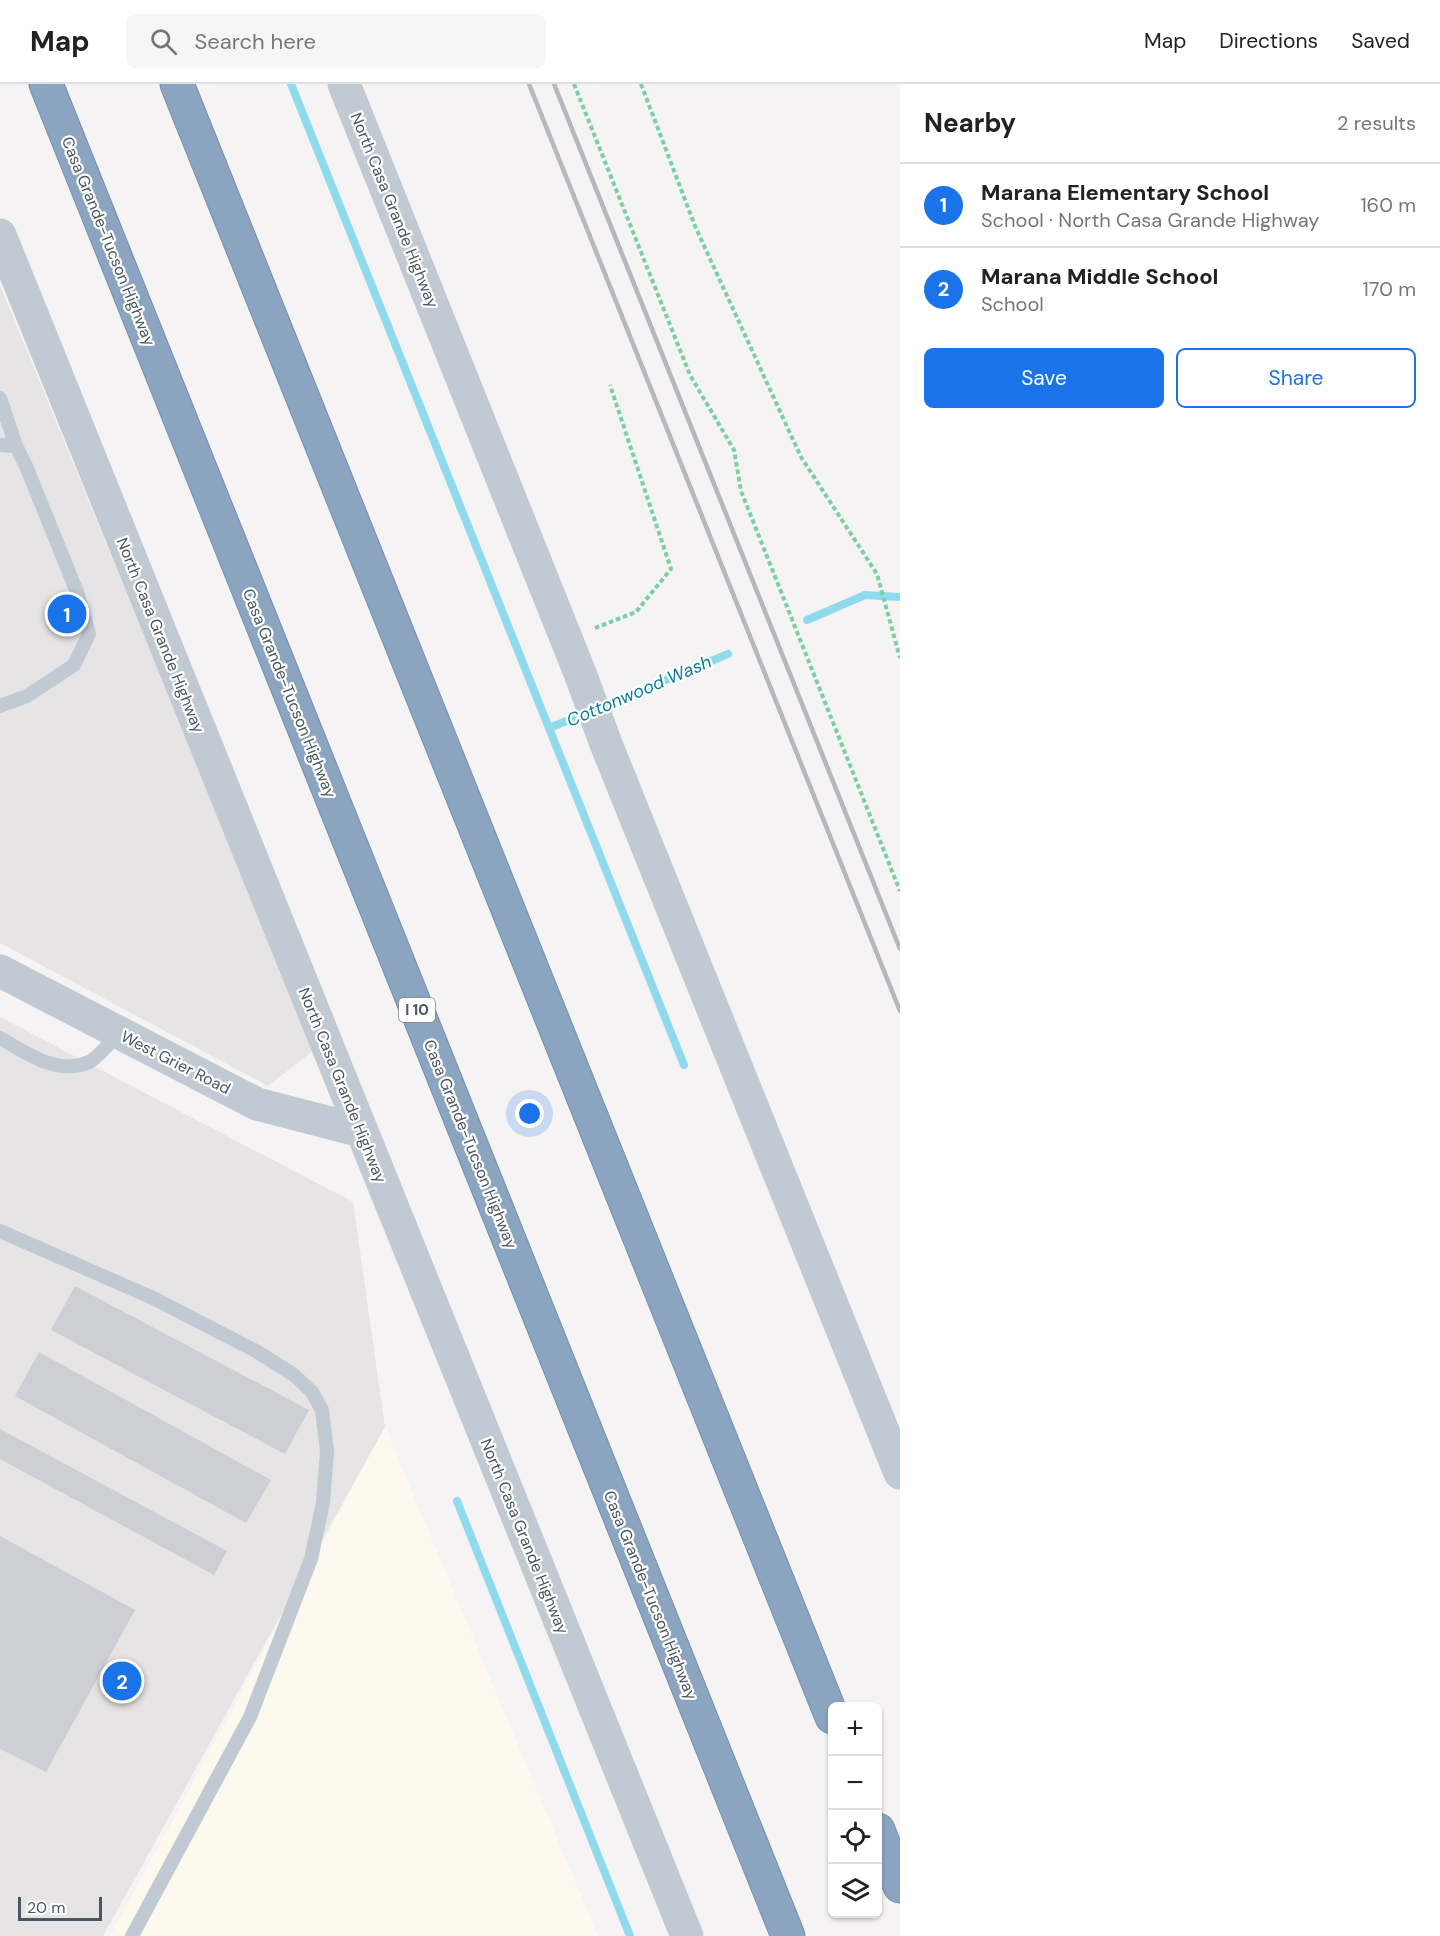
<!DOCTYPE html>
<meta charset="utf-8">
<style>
body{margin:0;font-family:"DM Sans",sans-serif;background:#f6f6f6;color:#222}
.controls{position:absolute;right:18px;bottom:18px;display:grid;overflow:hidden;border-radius:9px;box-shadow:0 2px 4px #0004}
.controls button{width:54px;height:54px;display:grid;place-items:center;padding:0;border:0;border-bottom:2px solid #e0e0e0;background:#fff;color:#222;font:30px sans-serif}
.scale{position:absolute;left:18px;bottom:15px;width:84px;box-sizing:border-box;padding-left:6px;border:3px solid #4a5661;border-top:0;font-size:16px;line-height:21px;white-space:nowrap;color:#4a5661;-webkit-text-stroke:4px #fff;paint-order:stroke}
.you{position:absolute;left:530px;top:1030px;width:21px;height:21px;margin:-15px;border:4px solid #fff;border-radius:50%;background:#1a73e8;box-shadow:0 0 0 9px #1a73e833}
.badge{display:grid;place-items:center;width:39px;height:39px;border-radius:50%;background:#1a73e8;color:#fff;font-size:20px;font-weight:700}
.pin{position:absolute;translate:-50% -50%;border:3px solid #fff;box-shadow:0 2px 6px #0006}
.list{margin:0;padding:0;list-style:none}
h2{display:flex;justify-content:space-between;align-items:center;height:78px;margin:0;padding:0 24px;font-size:26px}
h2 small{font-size:20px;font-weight:400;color:#767676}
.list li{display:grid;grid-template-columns:39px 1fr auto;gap:18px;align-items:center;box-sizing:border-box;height:84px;padding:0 24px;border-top:2px solid #e0e0e0}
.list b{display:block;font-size:22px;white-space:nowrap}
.list p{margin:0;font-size:20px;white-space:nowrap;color:#767676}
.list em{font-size:20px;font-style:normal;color:#767676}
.actions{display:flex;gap:12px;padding:18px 24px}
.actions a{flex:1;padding:14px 0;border:2px solid #1a73e8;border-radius:9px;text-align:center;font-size:21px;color:#1a73e8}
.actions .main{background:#1a73e8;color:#fff}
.icon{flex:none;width:33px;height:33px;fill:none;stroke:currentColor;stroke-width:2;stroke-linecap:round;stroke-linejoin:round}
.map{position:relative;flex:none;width:900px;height:1852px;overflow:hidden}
header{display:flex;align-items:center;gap:36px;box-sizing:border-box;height:84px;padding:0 30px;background:#fff;border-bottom:2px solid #e0e0e0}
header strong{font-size:28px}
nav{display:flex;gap:33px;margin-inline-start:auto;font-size:21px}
.search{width:420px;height:54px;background:#f6f6f6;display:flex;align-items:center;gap:15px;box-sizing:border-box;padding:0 21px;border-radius:9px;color:#767676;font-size:22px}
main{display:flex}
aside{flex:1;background:#fff}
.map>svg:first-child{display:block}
</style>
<header>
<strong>Map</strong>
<div class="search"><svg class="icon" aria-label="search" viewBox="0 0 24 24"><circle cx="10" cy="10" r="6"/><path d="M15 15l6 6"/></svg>Search here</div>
<nav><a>Map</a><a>Directions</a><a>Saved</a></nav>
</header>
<main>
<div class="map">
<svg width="900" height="1852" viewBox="0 0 900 1852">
<rect width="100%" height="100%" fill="#f5f3f3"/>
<polygon fill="#fdf9ef" points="385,1343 598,1852 110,1852"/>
<g fill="#e6e4e5">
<polygon points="0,201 314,966 268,1002 0,859"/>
<polygon points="0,933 353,1118 385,1343 103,1852 0,1852"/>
</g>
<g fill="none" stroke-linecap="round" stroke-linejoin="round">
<g stroke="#90daee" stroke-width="8">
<polyline points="291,0 684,981"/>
<polyline points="807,536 865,511 900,513"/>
<polyline points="599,624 728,570"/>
<polyline points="549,644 587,629"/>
<polyline points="457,1417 630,1852"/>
</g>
</g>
<g fill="#cdcfd5">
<polygon points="75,1202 309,1326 285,1370 51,1246"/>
<polygon points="39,1268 271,1396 246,1439 15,1312"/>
<polygon points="0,1345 227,1467 214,1491 0,1375"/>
<polygon points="0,1452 135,1526 46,1688 0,1665"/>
</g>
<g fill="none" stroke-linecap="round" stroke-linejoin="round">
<defs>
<g id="motorway">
<polyline points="46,0 788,1852"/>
<polyline points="177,0 832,1633"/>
<polyline points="878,1746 900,1802"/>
</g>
</defs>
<use href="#motorway" stroke="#7690ad" stroke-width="35"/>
<g stroke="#7ad0a6" stroke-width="4" stroke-dasharray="4.5 3" stroke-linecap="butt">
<polyline points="574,0 690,291 734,366 741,407 900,807"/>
<polyline points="641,0 695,142 801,373 877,490 900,574"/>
<polyline points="595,544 636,528 671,485 610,301"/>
</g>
<g stroke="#c1cad2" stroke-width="14">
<polyline points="0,314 16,362"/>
<polyline points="0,361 16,362 26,382 77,508 89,550 74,581 27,612 0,622"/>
<path d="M 0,954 C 27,969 57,992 89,978 C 98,974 112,956 119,949"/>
<polyline points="0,1147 153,1214 256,1267 294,1291 312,1308 322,1326 327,1367 323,1419 311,1475 250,1633 132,1852"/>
</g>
<g stroke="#c1cad2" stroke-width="33">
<polyline points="344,0 580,589 606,660 900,1389"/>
<polyline points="0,151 687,1852"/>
<polyline points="0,887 257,1020 361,1047"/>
</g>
<use href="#motorway" stroke="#8ba5c1" stroke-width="33"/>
<g stroke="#b5b8bd" stroke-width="4.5">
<polyline points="529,0 900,927"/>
<polyline points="554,0 900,865"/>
</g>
</g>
<g text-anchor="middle" stroke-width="4.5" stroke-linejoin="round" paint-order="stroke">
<rect fill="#fff" stroke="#808990" stroke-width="1.5" x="399" y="914" width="36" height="24" rx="4.5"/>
<g font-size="15" font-weight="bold" fill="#4a5661">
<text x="417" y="931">I 10</text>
</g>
<g font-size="16" fill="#4a5661" stroke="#fff">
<text transform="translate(395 126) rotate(68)" y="6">North Casa Grande Highway</text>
<text transform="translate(109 157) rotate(68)" y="6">Casa Grande-Tucson Highway</text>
<text transform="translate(161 551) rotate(68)" y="6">North Casa Grande Highway</text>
<text transform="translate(290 609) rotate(68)" y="6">Casa Grande-Tucson Highway</text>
<text transform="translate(176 978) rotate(27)" y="6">West Grier Road</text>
<text transform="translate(343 1001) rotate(68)" y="6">North Casa Grande Highway</text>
<text transform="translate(471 1060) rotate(68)" y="6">Casa Grande-Tucson Highway</text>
<text transform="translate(525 1452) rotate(68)" y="6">North Casa Grande Highway</text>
<text transform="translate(651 1511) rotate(68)" y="6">Casa Grande-Tucson Highway</text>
</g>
<g font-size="18" font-style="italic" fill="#0c7c9b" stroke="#fff">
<text transform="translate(639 607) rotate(-23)" y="6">Cottonwood Wash</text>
</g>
</g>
</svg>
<div class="controls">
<button>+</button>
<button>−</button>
<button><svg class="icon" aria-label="locate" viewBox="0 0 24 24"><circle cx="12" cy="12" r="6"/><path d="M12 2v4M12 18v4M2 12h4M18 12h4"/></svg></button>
<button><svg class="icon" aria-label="layers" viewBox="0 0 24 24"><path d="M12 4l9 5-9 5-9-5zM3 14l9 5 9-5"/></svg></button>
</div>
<div class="scale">20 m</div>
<div class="you"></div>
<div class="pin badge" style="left:67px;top:530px">1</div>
<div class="pin badge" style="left:122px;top:1597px">2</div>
</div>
<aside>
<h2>Nearby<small>2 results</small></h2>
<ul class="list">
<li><span class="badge">1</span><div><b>Marana Elementary School</b><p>School · North Casa Grande Highway</p></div><em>160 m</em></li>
<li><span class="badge">2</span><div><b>Marana Middle School</b><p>School</p></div><em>170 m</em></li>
</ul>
<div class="actions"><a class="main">Save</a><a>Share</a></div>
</aside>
</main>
